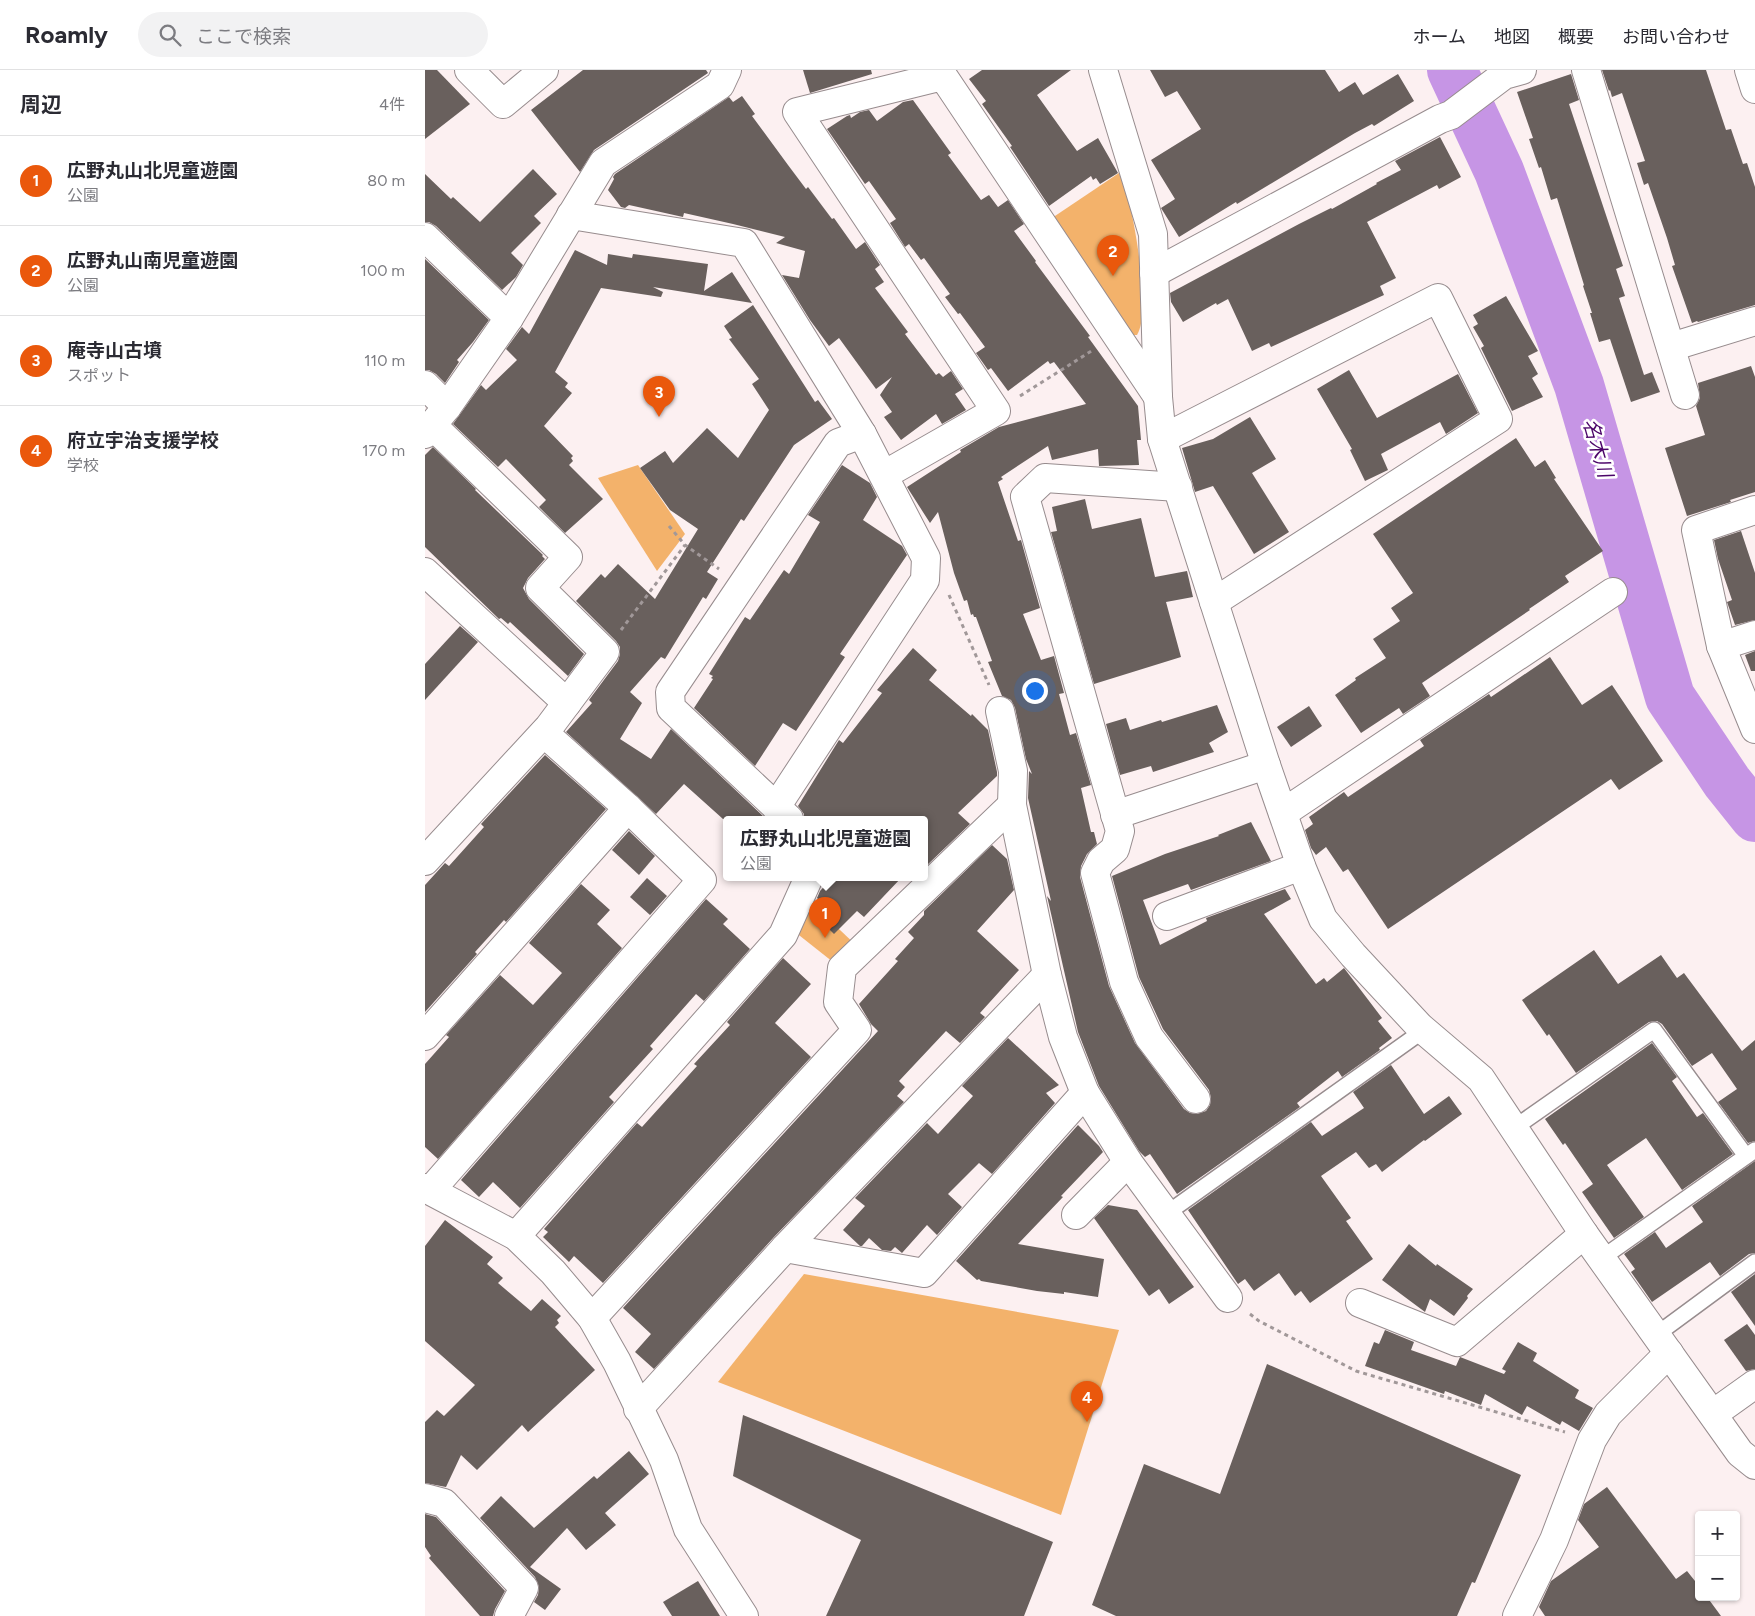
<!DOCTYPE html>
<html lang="ja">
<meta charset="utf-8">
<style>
body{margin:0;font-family:Figtree,"Noto Sans JP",sans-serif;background:#f2f2f3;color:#2b2b33}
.controls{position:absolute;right:15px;bottom:15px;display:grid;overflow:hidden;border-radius:5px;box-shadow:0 1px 4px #0004}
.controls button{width:45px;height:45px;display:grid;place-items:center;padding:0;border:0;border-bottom:1px solid #e1e1e2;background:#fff;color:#2b2b33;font:25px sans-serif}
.you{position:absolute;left:609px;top:620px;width:18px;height:18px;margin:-12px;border:4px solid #fff;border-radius:50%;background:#1a73e8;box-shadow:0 0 0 8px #1a73e833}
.badge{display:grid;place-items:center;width:32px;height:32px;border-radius:50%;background:#ea580c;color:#fff;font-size:16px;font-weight:700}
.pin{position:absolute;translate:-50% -41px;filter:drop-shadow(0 1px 2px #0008)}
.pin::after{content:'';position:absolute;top:26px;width:18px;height:15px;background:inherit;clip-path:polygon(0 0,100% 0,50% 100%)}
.popup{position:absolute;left:298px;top:746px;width:205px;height:65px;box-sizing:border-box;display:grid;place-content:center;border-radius:5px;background:#fff;filter:drop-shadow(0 1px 4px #0005);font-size:16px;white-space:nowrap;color:#7c7c81}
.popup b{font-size:19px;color:#2b2b33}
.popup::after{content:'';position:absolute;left:50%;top:100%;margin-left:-10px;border:10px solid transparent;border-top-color:#fff}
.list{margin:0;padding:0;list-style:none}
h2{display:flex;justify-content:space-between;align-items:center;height:65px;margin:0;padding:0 20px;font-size:21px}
h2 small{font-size:16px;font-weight:400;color:#7c7c81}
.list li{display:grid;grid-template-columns:32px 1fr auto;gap:15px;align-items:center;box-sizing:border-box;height:90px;padding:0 20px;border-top:1px solid #e1e1e2}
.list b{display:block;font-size:19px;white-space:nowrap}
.list p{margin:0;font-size:16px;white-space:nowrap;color:#7c7c81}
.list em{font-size:16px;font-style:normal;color:#7c7c81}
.icon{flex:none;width:28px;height:28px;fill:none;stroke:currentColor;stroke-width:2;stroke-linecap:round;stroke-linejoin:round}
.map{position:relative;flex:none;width:1330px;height:1546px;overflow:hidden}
header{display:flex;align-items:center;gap:30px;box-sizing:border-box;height:70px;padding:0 25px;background:#fff;border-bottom:1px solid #e1e1e2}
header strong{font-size:24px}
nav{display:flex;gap:28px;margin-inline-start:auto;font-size:18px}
.search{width:350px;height:45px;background:#f2f2f3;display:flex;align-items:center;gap:12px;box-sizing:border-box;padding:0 18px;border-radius:28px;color:#7c7c81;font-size:19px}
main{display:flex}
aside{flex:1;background:#fff}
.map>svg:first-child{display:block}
</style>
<header>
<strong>Roamly</strong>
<div class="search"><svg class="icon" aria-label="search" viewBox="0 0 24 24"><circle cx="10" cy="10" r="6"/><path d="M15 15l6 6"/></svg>ここで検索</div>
<nav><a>ホーム</a><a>地図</a><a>概要</a><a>お問い合わせ</a></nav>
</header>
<main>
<aside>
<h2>周辺<small>4件</small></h2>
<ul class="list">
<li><span class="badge">1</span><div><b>広野丸山北児童遊園</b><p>公園</p></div><em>80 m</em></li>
<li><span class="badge">2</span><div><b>広野丸山南児童遊園</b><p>公園</p></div><em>100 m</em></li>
<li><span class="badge">3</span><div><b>庵寺山古墳</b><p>スポット</p></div><em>110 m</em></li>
<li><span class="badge">4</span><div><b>府立宇治支援学校</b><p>学校</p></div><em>170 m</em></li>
</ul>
</aside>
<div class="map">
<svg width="1330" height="1546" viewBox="0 0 1330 1546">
<rect width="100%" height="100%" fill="#fcf0f1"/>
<g fill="#f3b26b">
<path d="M 694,103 C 697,111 700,119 703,128 C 710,153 726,244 712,265 L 701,265 L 624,150 Z"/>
<polygon points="213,395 260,464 232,501 173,408"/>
<polygon points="380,827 433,877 413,896 365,858"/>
<polygon points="379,1204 694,1260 636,1445 293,1312"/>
</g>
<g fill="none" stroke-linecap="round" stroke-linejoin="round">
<polyline stroke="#c695e5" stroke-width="50" points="1027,0 1074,101 1154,315 1245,627 1302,712 1330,747"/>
</g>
<g fill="#69605d">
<polygon points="0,0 12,0 45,34 0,69"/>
<polygon points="158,0 281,0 283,3 169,80 155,102 106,40"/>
<polygon points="378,0 446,0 447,4 385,23"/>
<polygon points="557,0 646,0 612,25 652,81 673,68 693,103 675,114 671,108 668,110 666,106 624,136 585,77 587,76 557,34 561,31 544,9"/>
<polygon points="725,0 900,0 914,22 930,12 938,25 973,4 989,31 949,56 947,54 930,63 812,134 811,132 754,167 736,138 750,129 726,90 776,59 752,21 740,27"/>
<polygon points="1177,0 1281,0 1301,60 1306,59 1318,94 1322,93 1330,117 1330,235 1273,252 1272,251 1267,253 1247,196 1250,195 1242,168 1223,113 1219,115 1212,93 1220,91 1197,23 1187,27 1185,20 1184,21"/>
<polygon points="1146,4 1154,30 1144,34 1198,196 1191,199 1200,226 1194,228 1219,305 1227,302 1235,322 1206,332 1185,269 1174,272 1165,243 1167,243 1158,216 1159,215 1132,128 1126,130 1116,97 1114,98 1104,69 1108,68 1092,22"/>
<polygon points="317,26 330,44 327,46 363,95 381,119 383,117 407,149 409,148 431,179 440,172 455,195 450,199 459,212 450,218 483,262 480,264 511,305 514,303 518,307 526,301 538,319 530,324 541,340 517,354 511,344 476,370 459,347 467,342 455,325 467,307 451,319 414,268 404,276 385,250 357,205 374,208 380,181 351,173 360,167 308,154 259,143 258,147 204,135 200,138 196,137 183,120 189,109 188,107 190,104 304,27 308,32"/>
<polygon points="488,30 526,83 523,85 556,130 564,125 573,137 583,130 599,154 589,161 611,191 610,192 665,266 663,267 713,336 716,370 712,370 714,395 674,396 673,379 627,390 623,376 576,407 578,409 573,412 593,471 596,470 615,538 598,544 616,590 629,586 639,623 634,624 645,665 651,663 666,715 656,718 666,762 669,762 672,774 662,784 656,796 655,807 684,916 710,973 759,1039 765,1043 772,1044 781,1041 785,1035 786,1028 784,1020 738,959 714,907 687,806 740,784 794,766 793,765 826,752 846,791 766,820 763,814 718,830 735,875 782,851 781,848 860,819 866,829 839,844 891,914 899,908 902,912 919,898 957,948 953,951 967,968 954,978 955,980 917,1007 913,1001 872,1033 875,1037 752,1124 725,1084 720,1087 714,1081 674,1016 653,962 622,826 626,831 603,728 604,701 607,704 601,689 590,638 586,630 577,626 563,592 567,591 551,547 549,547 548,544 546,545 542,530 539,531 529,503 513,442 505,453 482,417 536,382 535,380 574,357 661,334 629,292 625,294 623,291 583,321 566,298 563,300 551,283 560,277 535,243 533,244 520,227 525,224 499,188 496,190 484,174 480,177 465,153 471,149 444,111 440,114 402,59 422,46 425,45 426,48 435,42 444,40 452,51 478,32"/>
<polygon points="1015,67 1036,107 1014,119 1012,115 942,152 971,208 955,216 959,225 846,277 844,273 827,281 803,229 792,235 791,233 758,252 746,232 745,223 874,154 906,138 907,139 952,114 951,113 976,100 970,91"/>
<polygon points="108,99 132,124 109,146 116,153 86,183 98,195 91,207 77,220 11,156 4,152 0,152 0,104 26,129 28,127 55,152"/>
<polygon points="150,180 182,195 183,184 207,188 208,184 283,194 279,221 307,202 327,233 228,217 238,222 236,227 176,218 130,302 143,313 140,317 147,323 119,356 148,386 146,388 148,391 144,395 178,429 140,463 114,437 121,430 81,389 73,397 28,354 56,315 61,320 92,290 81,279 97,257 104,264"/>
<polygon points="0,189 64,250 48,272 32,290 34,292 20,313 11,304 4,300 0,300"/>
<polygon points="1081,226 1113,281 1103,286 1113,304 1107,308 1118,327 1087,341 1056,278 1059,276 1048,257 1053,254 1048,245"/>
<polygon points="328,235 390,332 393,330 407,349 369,375 319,451 316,449 282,502 293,509 281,529 278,527 240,589 236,587 205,622 217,633 195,669 226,689 246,659 341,749 298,749 259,714 231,744 141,662 167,633 164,630 193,591 195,584 195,577 191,571 151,531 176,504 180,508 193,494 230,529 273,459 245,440 215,398 240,381 248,393 282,358 313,388 344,340 327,314 334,309 304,269 307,268 299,256"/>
<polygon points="1326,296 1330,307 1330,422 1305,430 1306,432 1262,446 1240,378 1280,365 1271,336 1275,328 1273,313"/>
<polygon points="924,300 952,348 1033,304 1053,343 1021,364 1015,352 956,384 963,400 940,411 925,380 927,379 892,319"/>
<polygon points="825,347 851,389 827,403 864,462 829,484 788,416 770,422 757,378 788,369"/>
<polygon points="1091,368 1110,397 1120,390 1131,408 1129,409 1178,481 1140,506 1144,512 1104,539 1105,540 997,613 1005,626 978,644 974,638 936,663 910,625 931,610 930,608 961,588 948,569 975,551 966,538 988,523 948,464"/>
<polygon points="8,377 51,419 50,420 118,485 117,486 120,489 103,508 98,518 104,529 159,584 143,606 85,552 83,554 76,548 74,549 0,477 0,385"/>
<polygon points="417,395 445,413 452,427 438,450 477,476 482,485 415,584 420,587 371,661 358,653 330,696 269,638 288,609 286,608 288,606 284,604 320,547 325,550 359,500 364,504 395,452 383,445"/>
<polygon points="660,429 667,459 716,448 730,507 762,501 768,527 741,532 756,587 669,614 626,462 632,461 627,437"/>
<polygon points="1316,461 1330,503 1330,550 1310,555 1302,532 1307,530 1293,489 1289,470"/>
<polygon points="35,556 53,572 0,630 0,594"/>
<polygon points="488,578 512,600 504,610 546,646 547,644 563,660 572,702 572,706 533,743 545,754 499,798 499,749 379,749 379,744 373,736 414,670 418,673 457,623 452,620"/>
<polygon points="1330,581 1330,601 1326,601 1320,585"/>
<polygon points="1125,587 1157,635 1187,615 1238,691 1194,720 1186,709 963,859 923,799 918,802 901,777 891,785 886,778 880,760 888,754 884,747 919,722 923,727 999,676 995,670 1064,624 1066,627"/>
<polygon points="792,635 803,662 784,673 789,682 728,702 726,696 695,705 681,654 701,648 705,660 736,650 737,652"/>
<polygon points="884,636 897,656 866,677 852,657"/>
<polygon points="120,685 181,739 81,852 79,850 50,882 52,884 0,942 0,815 20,793 24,796 59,757 56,754"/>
<polygon points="204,761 230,786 214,805 187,780"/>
<polygon points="567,775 582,789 589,820 552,861 594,900 555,943 560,947 535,973 521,961 474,1011 480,1017 472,1026 479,1032 349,1167 229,1299 210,1282 226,1264 198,1238 453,961 446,954 434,934 473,891 470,889 489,868 483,862 499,845 499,841"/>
<polygon points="408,807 477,807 439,847 432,841 409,864 386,841 393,829 392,828 395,821"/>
<polygon points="222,808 242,826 225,845 205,827"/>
<polygon points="156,814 185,840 172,854 197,878 13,1089 0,1077 0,994 24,967 21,965 75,905 108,935 137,903 104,873"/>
<polygon points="281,829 303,849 298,854 325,879 279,931 271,924 225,976 228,979 186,1025 184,1027 189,1032 95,1138 68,1112 54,1127 36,1110"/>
<polygon points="1169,880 1193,914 1236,885 1252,908 1259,903 1317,981 1330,970 1330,1071 1323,1073 1293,1032 1312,1019 1287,983 1267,996 1237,954 1232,951 1224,952 1151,1003 1124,964 1122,966 1097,930"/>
<polygon points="358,888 386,914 350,953 386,987 178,1213 149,1186 144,1192 118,1167 123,1162 119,1159 212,1053 217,1057 272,996 269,994 305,955 302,952"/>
<polygon points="583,968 634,1015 621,1023 630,1033 567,1104 554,1093 523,1124 537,1137 512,1165 502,1155 477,1183 470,1177 466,1181 457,1180 444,1168 437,1176 435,1176 418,1160 440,1136 430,1128 502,1053 513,1064 548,1026 537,1016"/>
<polygon points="1227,973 1252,1007 1247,1011 1272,1047 1278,1043 1308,1084 1257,1120 1221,1068 1182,1095 1219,1147 1189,1168 1157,1122 1168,1114 1140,1073 1138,1075 1120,1049"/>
<polygon points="966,995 999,1044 1024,1026 1037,1044 1000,1071 999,1070 957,1102 951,1094 944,1098 931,1082 896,1106 926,1148 921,1151 948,1189 885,1233 876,1221 870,1226 854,1203 829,1221 820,1209 813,1214 763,1140 886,1052 897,1066 939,1038 928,1022"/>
<polygon points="653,1055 674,1076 678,1082 636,1126 638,1127 593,1174 679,1189 673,1227 639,1222 639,1224 612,1221 556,1211 554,1209 552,1210 531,1191"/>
<polygon points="1330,1091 1330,1183 1324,1184 1295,1206 1285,1192 1227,1232 1206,1202 1210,1199 1199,1184 1230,1162 1241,1178 1278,1152 1267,1136"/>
<polygon points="683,1135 712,1140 769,1217 744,1234 734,1219 724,1226 669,1148"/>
<polygon points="20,1150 68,1187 62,1194 78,1208 73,1213 106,1241 117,1229 136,1246 132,1250 134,1253 130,1257 170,1300 103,1362 97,1355 52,1400 36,1385 21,1417 0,1413 0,1352 12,1340 19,1346 50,1315 0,1271 0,1176"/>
<polygon points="984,1174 1011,1196 1012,1194 1048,1219 1042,1226 1043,1228 1029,1246 1005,1229 1000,1242 957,1210"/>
<polygon points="1330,1204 1330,1256 1306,1222"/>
<polygon points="1322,1254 1330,1265 1330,1299 1321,1301 1299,1270"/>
<polygon points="960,1260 989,1272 986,1280 1031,1296 1035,1287 1079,1304 1081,1301 1077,1299 1093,1272 1112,1283 1108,1291 1154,1320 1150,1328 1168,1338 1154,1361 1137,1351 1135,1355 1102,1336 1097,1345 1060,1324 1056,1335 1020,1321 1019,1324 940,1296 949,1272 954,1274"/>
<polygon points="842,1294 1096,1405 1050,1513 1047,1512 1032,1546 691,1546 667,1535 719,1394 795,1424"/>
<polygon points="318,1345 628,1472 599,1546 401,1546 436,1470 308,1406"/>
<polygon points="204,1381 224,1404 180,1443 191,1455 161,1480 142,1458 105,1497 136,1519 120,1540 109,1532 113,1525 114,1517 110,1507 55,1448 76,1426 109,1458 169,1406 172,1409"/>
<polygon points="1182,1417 1251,1509 1262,1501 1274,1516 1274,1527 1282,1527 1296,1546 1120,1546 1114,1537 1126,1511 1174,1477 1153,1450 1159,1434"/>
<polygon points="0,1444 11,1447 80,1521 70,1539 68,1546 55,1546 4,1488 6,1486 0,1477"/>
<polygon points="273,1511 295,1546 247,1546 238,1532"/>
</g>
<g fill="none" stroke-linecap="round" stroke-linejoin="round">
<defs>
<g id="lane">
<polyline points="1089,1058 1229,960 1321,1086"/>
<polyline points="741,1144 999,960"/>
<polyline points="1177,1188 1330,1080"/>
<polyline points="1231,1265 1330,1192"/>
</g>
<g id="street">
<polyline points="44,0 78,34 119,0"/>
<polyline points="678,0 728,164 733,327 737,369 841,695 876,796 898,849 928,885 995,957 1056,1009 1159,1164 1315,1383 1330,1395"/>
<polyline points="1161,0 1260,325"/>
<polyline points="1324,0 1330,19"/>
<polyline points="146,145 319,173 437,364 501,488 500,510 351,737"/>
<polyline points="0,167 84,248"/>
<polyline points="729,203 1015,49 1026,45 1079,5 1097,0"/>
<polyline points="1246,277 1330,251"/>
<polyline points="0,315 22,337"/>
<polyline points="0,364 22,337 84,248 178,93 295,15 302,0"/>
<polyline points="737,369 1013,228 1073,349 789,532"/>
<polyline points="459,405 571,341 372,42 518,6 733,327"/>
<polyline points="753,417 620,408 600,427 695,761 690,779 676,791 670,803 699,912 724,967 771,1029"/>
<polyline points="1330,440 1271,460 1296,576 1330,659"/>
<polyline points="0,502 142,633"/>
<polyline points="1296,576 1330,565"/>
<polyline points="575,641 588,701 587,735 622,905 638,967 660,1023 703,1092 803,1228"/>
<polyline points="858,743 1188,522"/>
<polyline points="690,745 841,695"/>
<polyline points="364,749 246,638 245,622 413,373 437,364"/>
<polyline points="0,791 124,657 180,582 115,518 143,487 7,355"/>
<polyline points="742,846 876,796"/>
<polyline points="0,966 203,738"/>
<polyline points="0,1118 91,1166 128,1202 167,1248 192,1292 239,1390 263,1459 319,1546"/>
<polyline points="6,1120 277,810 203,738 119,663"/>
<polyline points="651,1145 703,1092"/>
<polyline points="91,1166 358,865 384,807"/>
<polyline points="360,1178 499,1203 660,1023"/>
<polyline points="935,1233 1032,1272 1159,1164"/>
<polyline points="167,1248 432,960 413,932 417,898 587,735"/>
<polyline points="213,1339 360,1178 622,905"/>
<polyline points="1288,1344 1330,1314"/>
<polyline points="0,1428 19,1433 99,1518 84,1546"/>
<polyline points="1092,1546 1129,1470 1167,1370 1183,1344 1244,1283"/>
</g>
</defs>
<use href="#lane" stroke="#978c8e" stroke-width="18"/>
<use href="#street" stroke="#978c8e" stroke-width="30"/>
<g stroke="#a19899" stroke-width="3" stroke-dasharray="4 4" stroke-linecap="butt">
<polyline points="595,326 668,280"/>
<polyline points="244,456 260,475 294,499"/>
<polyline points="524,525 564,615"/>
<polyline points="196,560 260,475"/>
<polyline points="825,1244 834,1251 931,1301 1140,1362"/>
</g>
<use href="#lane" stroke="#fff" stroke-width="15"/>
<use href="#street" stroke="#fff" stroke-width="28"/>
</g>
<g text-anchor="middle" stroke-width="5" stroke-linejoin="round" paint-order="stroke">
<g font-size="20" font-style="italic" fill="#4b0569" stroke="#fff">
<text transform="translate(1173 378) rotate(74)" y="7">名木川</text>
</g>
</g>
</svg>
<div class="controls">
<button>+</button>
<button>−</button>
</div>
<div class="you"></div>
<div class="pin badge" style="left:400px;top:868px">1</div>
<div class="popup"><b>広野丸山北児童遊園</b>公園</div>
<div class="pin badge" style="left:688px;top:206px">2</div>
<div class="pin badge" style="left:234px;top:347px">3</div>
<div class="pin badge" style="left:662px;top:1352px">4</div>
</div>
</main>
